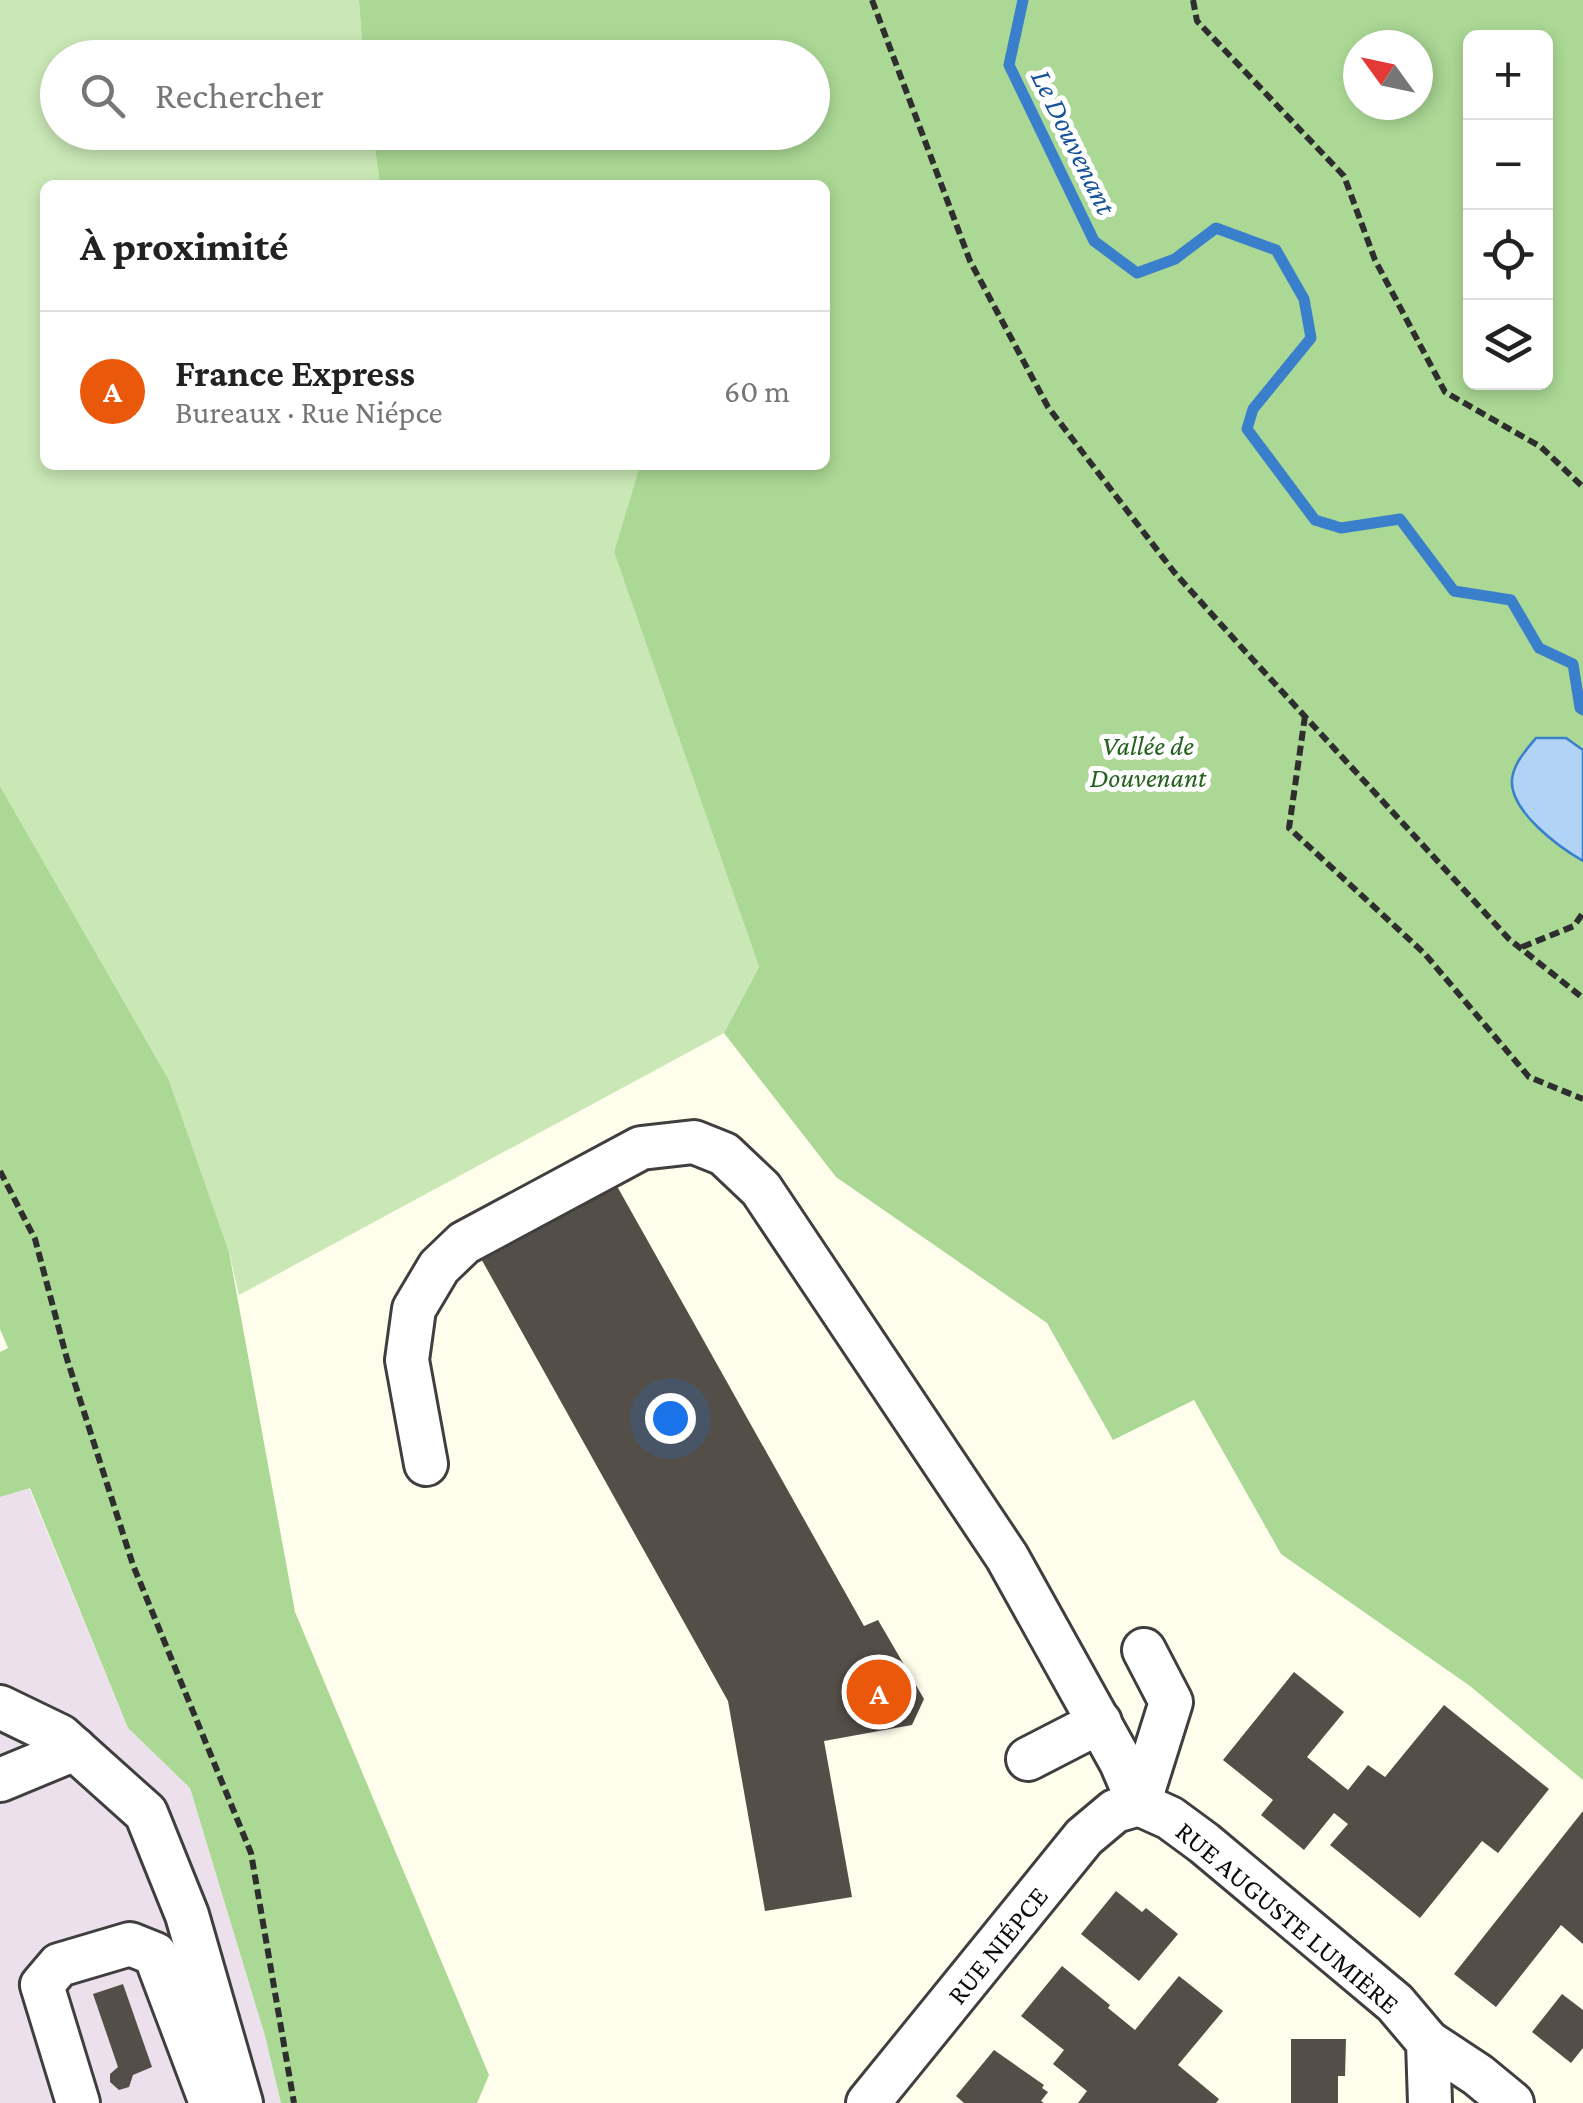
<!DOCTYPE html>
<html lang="fr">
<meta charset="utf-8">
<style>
body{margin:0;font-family:"Crimson Pro",serif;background:#f2f2f2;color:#222}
.controls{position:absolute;right:30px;top:30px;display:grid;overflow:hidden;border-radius:15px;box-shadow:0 5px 15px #0003}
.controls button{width:90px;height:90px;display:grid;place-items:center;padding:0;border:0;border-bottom:2px solid #e0e0e0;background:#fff;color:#222;font:50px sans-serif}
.compass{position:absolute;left:1343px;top:30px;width:90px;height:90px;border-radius:50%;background:#fff;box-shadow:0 5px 15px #0003;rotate:303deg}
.you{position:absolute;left:670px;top:1418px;width:35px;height:35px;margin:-25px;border:8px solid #fff;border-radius:50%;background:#1a73e8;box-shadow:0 0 0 15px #1a73e833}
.badge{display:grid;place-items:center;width:65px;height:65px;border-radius:50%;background:#ea580c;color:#fff;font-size:32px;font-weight:700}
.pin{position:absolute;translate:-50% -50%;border:5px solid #fff;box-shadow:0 2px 10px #0006}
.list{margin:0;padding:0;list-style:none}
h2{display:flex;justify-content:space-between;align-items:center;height:130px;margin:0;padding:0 40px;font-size:42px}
h2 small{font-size:32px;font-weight:400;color:#767676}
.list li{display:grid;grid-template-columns:65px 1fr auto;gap:30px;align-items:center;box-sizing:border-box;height:160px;padding:0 40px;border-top:2px solid #e0e0e0}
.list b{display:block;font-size:38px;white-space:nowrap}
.list p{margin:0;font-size:32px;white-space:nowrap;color:#767676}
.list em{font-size:32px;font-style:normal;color:#767676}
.icon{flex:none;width:55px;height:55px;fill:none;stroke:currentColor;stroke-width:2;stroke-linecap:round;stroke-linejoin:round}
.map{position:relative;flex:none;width:1583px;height:2103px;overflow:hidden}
.search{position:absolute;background:#fff;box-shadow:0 5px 15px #0003;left:40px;top:40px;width:790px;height:110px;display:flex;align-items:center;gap:25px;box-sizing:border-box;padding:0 35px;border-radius:55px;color:#767676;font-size:38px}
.panel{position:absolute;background:#fff;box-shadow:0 5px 15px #0003;left:40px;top:180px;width:790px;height:290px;border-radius:15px}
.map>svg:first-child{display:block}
</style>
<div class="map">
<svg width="1583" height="2103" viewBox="0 0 1583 2103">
<rect width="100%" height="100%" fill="#fffdeb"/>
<polygon fill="#ebe0eb" points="29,1488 128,1728 190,1788 265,2036 281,2103 0,2103 0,1497"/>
<polygon fill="#cae8b6" points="0,0 359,0 363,57 58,58 58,132 373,133 380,185 45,185 45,465 640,465 614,552 759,967 724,1033 239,1295 229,1252 169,1080 0,786"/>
<g fill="#abd895" fill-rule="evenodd">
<path d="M 359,0 L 1583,0 L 1583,1780 L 1470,1686 L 1281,1554 L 1194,1400 L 1113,1440 L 1047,1323 L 836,1177 L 724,1033 L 759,967 L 614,552 L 640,465 L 825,465 L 825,185 L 380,185 L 373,133 L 812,132 L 812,58 L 363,57 ZM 1470,38 L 1546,38 L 1546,382 L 1470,382 ZM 1358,45 L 1418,45 L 1418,105 L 1358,105 Z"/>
<polygon points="0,786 169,1080 229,1252 295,1612 489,2075 477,2103 281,2103 265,2036 190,1788 128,1728 30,1488 0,1497 0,1352 8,1348 0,1329"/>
</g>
<path fill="#b1d3f5" stroke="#397fcb" stroke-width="2.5" d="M 1536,738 L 1566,738 L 1583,750 L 1583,861 C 1559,847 1509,811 1512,779 C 1514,763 1526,750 1536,738 Z"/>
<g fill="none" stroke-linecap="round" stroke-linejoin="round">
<polyline stroke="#397fcb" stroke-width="11" points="1023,0 1009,65 1094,241 1137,273 1175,259 1216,228 1276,250 1304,299 1311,338 1253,409 1247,429 1315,520 1341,528 1400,519 1454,591 1511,600 1539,648 1573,664 1580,708 1583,710"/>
</g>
<g fill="#544e48">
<polygon points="613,1179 864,1626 878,1620 924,1699 912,1725 824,1741 852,1897 765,1911 728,1701 479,1255"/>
<polygon points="1294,1672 1344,1712 1307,1757 1348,1790 1368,1765 1385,1777 1444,1705 1549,1789 1498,1853 1482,1841 1420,1918 1330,1845 1348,1824 1334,1813 1304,1850 1261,1815 1273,1800 1223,1760"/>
<polygon points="1583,1811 1583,1944 1561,1925 1496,2007 1454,1974"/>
<polygon points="1116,1891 1142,1912 1146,1908 1178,1934 1139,1981 1081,1934"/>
<polygon points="1062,1966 1110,2005 1108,2008 1135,2030 1179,1976 1223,2011 1178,2065 1219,2099 1216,2103 1078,2103 1087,2091 1053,2064 1064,2050 1021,2016"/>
<polygon points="123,1984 152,2067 133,2075 129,2087 119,2090 110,2082 110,2074 118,2067 93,1994"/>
<polygon points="1562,1994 1583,2010 1583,2048 1571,2063 1532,2032"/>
<polygon points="1291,2039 1346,2039 1345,2076 1338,2076 1338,2103 1291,2103"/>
<polygon points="994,2050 1044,2085 1042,2088 1048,2092 1041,2101 1044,2103 964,2103 956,2096"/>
</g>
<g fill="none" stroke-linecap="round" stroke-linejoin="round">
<defs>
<g id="minor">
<polyline points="426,1464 407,1360 414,1309 439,1267 464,1243 641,1148 694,1142 724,1154 761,1189 1007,1557 1121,1762 1139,1804"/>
<polyline points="0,1707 60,1736 146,1813 187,1915 241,2103"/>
<polyline points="1028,1759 1100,1722"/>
<polyline points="0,1780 75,1749"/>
<polyline points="1139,1804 1170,1818 1204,1843 1395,2003 1428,2042 1430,2103"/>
<polyline points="1139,1804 1171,1702 1144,1650"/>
<polyline points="1428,2042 1478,2075 1512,2103"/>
<polyline points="78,2103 42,1985 59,1965 130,1944 155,1954 211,2103"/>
<polyline points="868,2103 1084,1837 1115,1811 1139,1804"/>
</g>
</defs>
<use href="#minor" stroke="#3f3f3f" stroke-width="48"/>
<g stroke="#2e2e2e" stroke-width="6" stroke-dasharray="10 5" stroke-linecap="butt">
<polyline points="872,0 970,261 1048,407 1174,572 1244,650 1509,939 1583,998"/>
<polyline points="1193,0 1197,21 1344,176 1375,260 1445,392 1541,447 1583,487"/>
<polyline points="1305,716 1289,828 1425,954 1529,1077 1583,1099"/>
<polyline points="1522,947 1574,926 1583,913"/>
<polyline points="0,1171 35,1239 67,1359 133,1565 251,1853 294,2103"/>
</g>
<use href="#minor" stroke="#fff" stroke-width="42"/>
</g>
<g text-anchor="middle" stroke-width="10" stroke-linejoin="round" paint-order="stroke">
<g font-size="28" font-style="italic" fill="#24621e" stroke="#fff">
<text x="1148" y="755">Vallée de<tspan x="1148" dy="32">Douvenant</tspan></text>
</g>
<g font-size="28" fill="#0c0c0c" stroke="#fff">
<text transform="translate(1288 1917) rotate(40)" y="10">RUE AUGUSTE LUMIÈRE</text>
<text transform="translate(997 1945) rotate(-51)" y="10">RUE NIÉPCE</text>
</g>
<g font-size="30" font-style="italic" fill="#18529b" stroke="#fff">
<text transform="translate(1074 142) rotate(64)" y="10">Le Douvenant</text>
</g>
</g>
</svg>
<div class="controls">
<button>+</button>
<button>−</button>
<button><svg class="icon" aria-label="locate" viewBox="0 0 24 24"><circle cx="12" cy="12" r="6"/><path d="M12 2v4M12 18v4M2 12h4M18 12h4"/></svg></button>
<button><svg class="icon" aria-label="layers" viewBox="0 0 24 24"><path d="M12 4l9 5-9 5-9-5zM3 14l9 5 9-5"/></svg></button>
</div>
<svg class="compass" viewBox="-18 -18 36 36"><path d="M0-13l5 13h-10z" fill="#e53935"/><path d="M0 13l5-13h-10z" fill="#767676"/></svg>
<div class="you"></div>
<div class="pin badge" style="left:879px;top:1692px">A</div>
<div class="search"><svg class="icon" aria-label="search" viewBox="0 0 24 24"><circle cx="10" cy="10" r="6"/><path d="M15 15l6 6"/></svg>Rechercher</div>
<section class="panel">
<h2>À proximité<small></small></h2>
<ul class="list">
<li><span class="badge">A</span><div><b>France Express</b><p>Bureaux · Rue Niépce</p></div><em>60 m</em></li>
</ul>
</section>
</div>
